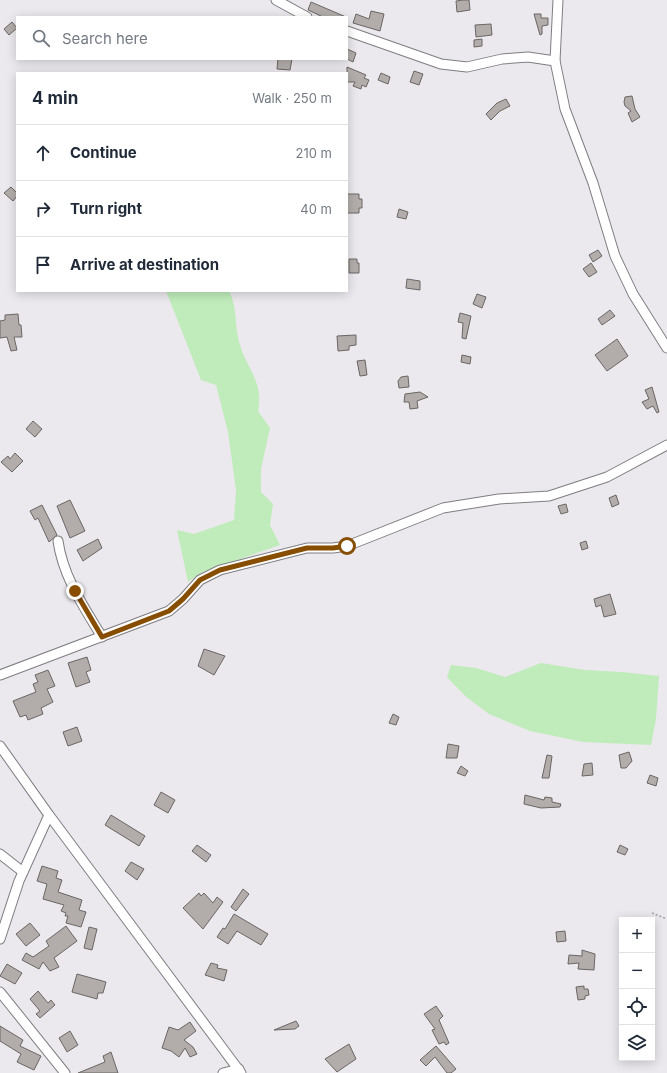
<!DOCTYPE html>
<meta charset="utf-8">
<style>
body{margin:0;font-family:Inter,sans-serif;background:#f6f6f7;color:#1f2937}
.controls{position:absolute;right:12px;bottom:12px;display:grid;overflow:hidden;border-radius:0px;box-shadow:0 2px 10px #0003}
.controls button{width:36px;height:36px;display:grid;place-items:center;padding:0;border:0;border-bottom:1px solid #e0e1e3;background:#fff;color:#1f2937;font:20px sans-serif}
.stop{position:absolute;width:12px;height:12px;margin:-9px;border:3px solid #874e01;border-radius:50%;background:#fff}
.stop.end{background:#874e01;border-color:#fff;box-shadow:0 1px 4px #0008}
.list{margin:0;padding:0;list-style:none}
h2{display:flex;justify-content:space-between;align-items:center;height:52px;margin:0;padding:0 16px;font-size:17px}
h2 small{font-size:13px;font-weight:400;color:#747a83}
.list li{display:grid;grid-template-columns:26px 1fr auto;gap:12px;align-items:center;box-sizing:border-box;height:56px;padding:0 16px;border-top:1px solid #e0e1e3}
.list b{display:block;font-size:15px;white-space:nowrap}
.list em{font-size:13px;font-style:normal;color:#747a83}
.icon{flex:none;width:22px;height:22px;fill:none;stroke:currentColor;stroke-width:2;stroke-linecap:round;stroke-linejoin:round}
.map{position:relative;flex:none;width:667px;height:1073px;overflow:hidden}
.search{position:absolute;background:#fff;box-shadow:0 2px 10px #0003;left:16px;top:16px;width:332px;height:44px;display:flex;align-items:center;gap:10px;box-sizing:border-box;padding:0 14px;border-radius:0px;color:#747a83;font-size:15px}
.panel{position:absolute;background:#fff;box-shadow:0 2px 10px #0003;left:16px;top:72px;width:332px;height:220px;border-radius:0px}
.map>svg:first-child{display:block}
</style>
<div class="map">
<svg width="667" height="1073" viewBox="0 0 667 1073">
<rect width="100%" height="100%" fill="#ece9ee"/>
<g fill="#bfecba">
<path d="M 166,291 L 229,291 C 238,308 234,327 240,345 C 247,369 264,382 258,411 L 270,428 L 261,469 L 261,492 L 273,504 L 270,525 L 280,545 L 203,572 L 188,582 L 177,530 L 194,534 L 234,520 L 236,490 L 228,432 L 216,385 L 201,380 Z"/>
<polygon points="541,663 585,670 622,672 659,676 656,719 651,745 583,742 530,731 489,714 465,696 447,677 451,665 476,668 505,677"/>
</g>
<g fill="#b2adab" stroke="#6a6664">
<polygon points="463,0 469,0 470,10 457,12 456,1"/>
<polygon points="311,2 346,17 323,17 308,10"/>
<polygon points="371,11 384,14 380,31 353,23 356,14 369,19"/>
<polygon points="534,14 541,14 541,18 548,18 548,25 542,26 542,34 540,35"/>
<polygon points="12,22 17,28 9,35 4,29"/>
<polygon points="491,24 492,35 476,37 475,25"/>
<polygon points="482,39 482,46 474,47 474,40"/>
<polygon points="347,49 356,53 353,62 347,59"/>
<polygon points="278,59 292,59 290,70 277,69"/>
<polygon points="347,67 366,75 364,78 369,80 366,87 362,85 361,89 353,86 355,82 347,82"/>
<polygon points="414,71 423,74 419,85 410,82"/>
<polygon points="381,73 390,77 388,84 378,80"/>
<polygon points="632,96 635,109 640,117 632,122 628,113 631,111 625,106 624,102 625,97"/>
<polygon points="506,99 510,106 500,111 491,120 486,114 497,103"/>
<polygon points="11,187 17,193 17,196 13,201 4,193"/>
<polygon points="347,194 359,194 359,199 362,199 362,208 359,208 359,213 347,213"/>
<polygon points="399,209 408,212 406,219 397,217"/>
<polygon points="598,250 602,256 593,262 589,255"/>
<polygon points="349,259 357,259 357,263 359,263 359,273 349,273"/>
<polygon points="591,263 597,272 589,277 583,269"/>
<polygon points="407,279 420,281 420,290 406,288"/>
<polygon points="477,294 486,297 482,308 473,304"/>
<polygon points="610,310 615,316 602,325 598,319"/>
<polygon points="460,313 471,316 466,339 462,338 463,323 458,322"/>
<polygon points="18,314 19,325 21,325 22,337 14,337 17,350 11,351 7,337 0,338 0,321 5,320 5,315"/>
<polygon points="356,335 356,345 349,346 349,350 338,351 337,336"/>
<polygon points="617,339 628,356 607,371 595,355"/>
<polygon points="462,355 471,357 470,364 461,362"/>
<polygon points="365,360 367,375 360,376 357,361"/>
<polygon points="408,376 409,387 399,388 398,381 401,377"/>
<polygon points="652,387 659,412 657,413 653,406 647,409 642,402 649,399 645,390"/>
<polygon points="420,392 428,397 417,401 418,408 410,409 409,402 404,402 405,394"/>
<polygon points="33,421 42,429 35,437 26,429"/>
<polygon points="15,453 23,461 12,472 1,462 8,456 10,459"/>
<polygon points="616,495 619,504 612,507 609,498"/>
<polygon points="70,500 85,531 70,538 57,506"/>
<polygon points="566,504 568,512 561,514 558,506"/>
<polygon points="42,505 57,535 49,542 38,518 35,520 30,511"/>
<polygon points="98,539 102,548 83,561 77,550"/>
<polygon points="586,541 588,548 582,550 580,543"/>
<polygon points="610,594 616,614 604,617 601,605 596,607 594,599"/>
<polygon points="204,649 225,656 214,675 198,666"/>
<polygon points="87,657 91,670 86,672 90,682 76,687 68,663"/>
<polygon points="48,670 55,686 47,689 53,702 41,708 43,714 28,720 26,715 20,717 13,701 36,692 33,684 38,682 35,675"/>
<polygon points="393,714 399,717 396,725 389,723"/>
<polygon points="77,727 82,741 68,746 63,732"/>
<polygon points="448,744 459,746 457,758 446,758"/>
<polygon points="629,752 632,761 626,768 621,768 619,755"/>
<polygon points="547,755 552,756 549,778 542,778"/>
<polygon points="592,763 593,775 582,776 584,764"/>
<polygon points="461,766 468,771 465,776 457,773"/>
<polygon points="650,775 658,778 656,786 647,783"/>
<polygon points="161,792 175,800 168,813 154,805"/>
<polygon points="525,795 544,800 545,797 552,798 552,802 561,804 560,807 541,808 524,804"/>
<polygon points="111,815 145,836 139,846 105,825"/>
<polygon points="197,845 211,855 206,862 192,851"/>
<polygon points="620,845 628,849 625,855 617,852"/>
<polygon points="131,862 144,869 137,880 125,871"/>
<polygon points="42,866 58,871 56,878 62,880 58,892 82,900 79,910 86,912 81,927 66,923 68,916 65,916 66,913 61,911 64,905 43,899 47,884 37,881"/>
<polygon points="243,889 249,894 236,911 231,907"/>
<polygon points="199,893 201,896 204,893 213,903 217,897 223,902 203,929 183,908"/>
<polygon points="234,914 268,934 261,945 237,931 228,944 217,937 223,928 225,929"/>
<polygon points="30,923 40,935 26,946 16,934"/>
<polygon points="66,926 77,941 54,958 59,967 50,971 43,962 39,969 22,960 26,953 33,957 49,946 46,941"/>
<polygon points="89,927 97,929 92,950 84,948"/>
<polygon points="565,931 566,941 557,942 556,932"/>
<polygon points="582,950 595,954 594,970 578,969 579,963 568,964 569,955 582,956"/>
<polygon points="211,963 218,965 217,968 227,970 224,981 205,975"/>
<polygon points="7,964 22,973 15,984 0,976"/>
<polygon points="77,974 106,982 103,993 98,993 97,999 72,992"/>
<polygon points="584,986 584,989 588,989 589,995 585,996 585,999 578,1000 576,987"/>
<polygon points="38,991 48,1003 51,1000 55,1005 40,1018 36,1014 40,1011 30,999"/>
<polygon points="436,1006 443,1016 439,1020 449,1043 446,1045 444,1042 439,1044 432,1030 435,1029 424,1014"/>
<polygon points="296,1021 299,1026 295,1029 274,1030"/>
<polygon points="190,1022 196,1031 184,1040 193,1047 197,1054 190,1057 185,1048 179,1057 171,1051 162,1048 169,1027 178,1030"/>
<polygon points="0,1026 23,1040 20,1046 41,1056 34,1070 17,1062 21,1054 0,1041"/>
<polygon points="70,1031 78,1045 67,1052 59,1038"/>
<polygon points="349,1044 356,1059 337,1072 325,1059"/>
<polygon points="436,1046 456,1069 451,1073 447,1073 435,1057 426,1066 420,1060"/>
<polygon points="111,1052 118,1073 78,1073 105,1062 103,1056"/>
</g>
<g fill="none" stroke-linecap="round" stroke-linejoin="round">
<defs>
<g id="minor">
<polyline points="276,0 307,17"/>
<polyline points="558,0 555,61 565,109 593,183 615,256 633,294 667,348"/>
<polyline points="347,31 441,64 467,67 502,59 528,57 555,61"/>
<path d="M 58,541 C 63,577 84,607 102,637"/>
<polyline points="0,675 169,611 183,599 200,580 220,570 307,548 333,548 347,546 443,508 499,499 549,496 607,477 667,445"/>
<polyline points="0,746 49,815 241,1073"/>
<polyline points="0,854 23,872"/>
<polyline points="0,939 19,881 49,815"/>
<polyline points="0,992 65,1073"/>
<polyline points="223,1073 239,1069"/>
</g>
</defs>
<use href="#minor" stroke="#7f7d81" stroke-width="11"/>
<polyline stroke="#a6a3a7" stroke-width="1.5" stroke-dasharray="2 2" stroke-linecap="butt" points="652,913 667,919"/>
<use href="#minor" stroke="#fff" stroke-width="9"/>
</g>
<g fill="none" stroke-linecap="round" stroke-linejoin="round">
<polyline stroke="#874e01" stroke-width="5" points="75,591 102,637 169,611 183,599 200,580 220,570 307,548 333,548 347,546"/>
</g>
</svg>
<div class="controls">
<button>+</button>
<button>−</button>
<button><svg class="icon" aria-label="locate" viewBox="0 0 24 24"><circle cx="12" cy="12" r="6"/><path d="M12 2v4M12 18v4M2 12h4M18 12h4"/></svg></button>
<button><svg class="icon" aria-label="layers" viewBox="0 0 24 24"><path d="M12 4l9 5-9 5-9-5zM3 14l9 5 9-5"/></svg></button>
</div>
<div class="stop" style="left:347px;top:546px"></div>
<div class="stop end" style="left:75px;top:591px"></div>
<div class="search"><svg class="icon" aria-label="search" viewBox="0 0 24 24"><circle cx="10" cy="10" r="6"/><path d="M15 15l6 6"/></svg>Search here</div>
<section class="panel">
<h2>4 min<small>Walk · 250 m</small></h2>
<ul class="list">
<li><svg class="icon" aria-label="ahead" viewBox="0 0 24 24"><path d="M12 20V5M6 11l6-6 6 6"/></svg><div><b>Continue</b></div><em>210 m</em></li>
<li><svg class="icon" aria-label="right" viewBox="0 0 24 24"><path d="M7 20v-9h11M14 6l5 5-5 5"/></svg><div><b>Turn right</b></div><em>40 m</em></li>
<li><svg class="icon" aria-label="arrive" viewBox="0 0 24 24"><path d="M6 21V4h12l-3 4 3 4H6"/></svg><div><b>Arrive at destination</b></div></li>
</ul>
</section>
</div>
